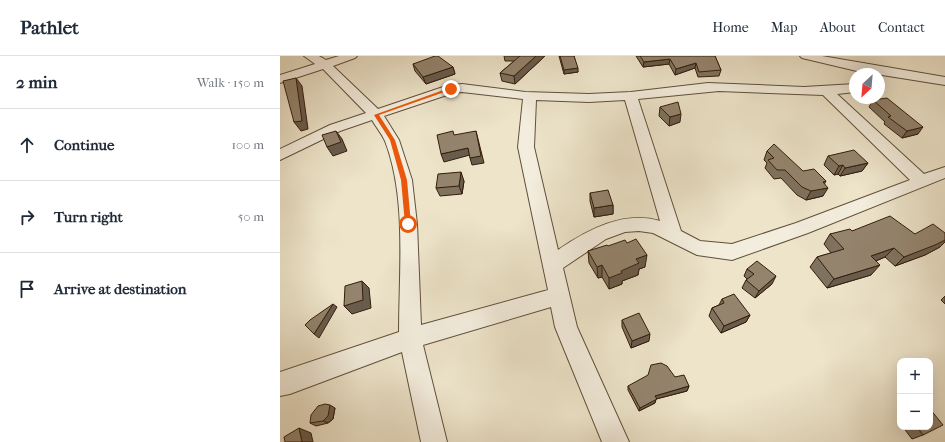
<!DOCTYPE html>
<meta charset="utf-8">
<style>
body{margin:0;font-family:"IM FELL French Canon",serif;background:#f2f2f3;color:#1f2937}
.controls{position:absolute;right:12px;bottom:12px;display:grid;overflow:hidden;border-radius:8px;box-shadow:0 4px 16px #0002}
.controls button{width:36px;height:36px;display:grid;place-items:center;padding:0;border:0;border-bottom:1px solid #e0e1e3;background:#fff;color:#1f2937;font:20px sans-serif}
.compass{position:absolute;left:569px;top:12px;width:36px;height:36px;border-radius:50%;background:#fff;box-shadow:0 4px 16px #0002;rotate:206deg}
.stop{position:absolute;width:12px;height:12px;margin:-9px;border:3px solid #ea580c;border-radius:50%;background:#fff}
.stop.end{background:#ea580c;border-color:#fff;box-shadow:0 1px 4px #0008}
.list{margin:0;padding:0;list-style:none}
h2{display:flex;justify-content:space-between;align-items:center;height:52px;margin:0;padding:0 16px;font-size:17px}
h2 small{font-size:13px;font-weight:400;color:#747a83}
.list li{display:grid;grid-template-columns:26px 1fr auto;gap:12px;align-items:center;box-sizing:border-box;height:72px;padding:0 16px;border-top:1px solid #e0e1e3}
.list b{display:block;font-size:15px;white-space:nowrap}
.list em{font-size:13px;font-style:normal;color:#747a83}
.icon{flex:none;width:22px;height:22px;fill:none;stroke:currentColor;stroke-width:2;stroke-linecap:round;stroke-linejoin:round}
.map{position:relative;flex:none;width:665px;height:386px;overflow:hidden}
header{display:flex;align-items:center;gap:24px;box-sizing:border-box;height:56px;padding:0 20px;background:#fff;border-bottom:1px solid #e0e1e3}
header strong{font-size:19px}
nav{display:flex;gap:22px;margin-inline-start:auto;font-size:14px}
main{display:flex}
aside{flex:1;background:#fff}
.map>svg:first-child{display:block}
</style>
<header>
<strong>Pathlet</strong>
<nav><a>Home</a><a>Map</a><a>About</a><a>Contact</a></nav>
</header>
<main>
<aside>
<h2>2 min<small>Walk · 150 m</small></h2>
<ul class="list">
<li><svg class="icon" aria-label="ahead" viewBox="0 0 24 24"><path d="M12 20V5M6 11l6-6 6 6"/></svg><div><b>Continue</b></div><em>100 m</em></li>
<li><svg class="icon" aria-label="right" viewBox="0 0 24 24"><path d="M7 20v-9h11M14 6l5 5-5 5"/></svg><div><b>Turn right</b></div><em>50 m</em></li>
<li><svg class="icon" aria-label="arrive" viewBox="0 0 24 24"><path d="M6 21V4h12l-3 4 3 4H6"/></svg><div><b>Arrive at destination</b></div></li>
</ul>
</aside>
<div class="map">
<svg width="665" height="386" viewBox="0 0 665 386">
<rect width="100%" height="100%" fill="#ede4ca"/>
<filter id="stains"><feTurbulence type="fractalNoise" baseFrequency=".005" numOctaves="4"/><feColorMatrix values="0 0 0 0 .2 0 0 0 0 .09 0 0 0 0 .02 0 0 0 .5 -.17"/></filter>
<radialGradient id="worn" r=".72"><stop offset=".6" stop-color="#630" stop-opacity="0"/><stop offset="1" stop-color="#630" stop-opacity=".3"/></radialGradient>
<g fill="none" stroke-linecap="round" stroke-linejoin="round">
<defs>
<g id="minor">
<path d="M 24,0 L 39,0 L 46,4 L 59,0 L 77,0 L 75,2 L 53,10 L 98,53 L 166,30 L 182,28 L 245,36 L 309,38 L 351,36 L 428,27 L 524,31 L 575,28 L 575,36 L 557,38 L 644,118 L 665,111 L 665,122 L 528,177 L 452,204 L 417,199 L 373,177 L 359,175 L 345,176 L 326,183 L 283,212 L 297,271 L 349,386 L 322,386 L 275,271 L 271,251 L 143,289 L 167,386 L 141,386 L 122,296 L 10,338 L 0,340 L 0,316 L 119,276 C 119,215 127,142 105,85 C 102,78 96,71 92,64 L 60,75 L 0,104 L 0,93 L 50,69 L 86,57 L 43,13 L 0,27 L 0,19 L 35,8 ZM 439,35 L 543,39 L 630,124 L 516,167 L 452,188 L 420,185 L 401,175 L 358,43 ZM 182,36 L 243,43 L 238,91 L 268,234 L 141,269 L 137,168 L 132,124 L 119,84 L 104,60 L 173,37 ZM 256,44 L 309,46 L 345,44 L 380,165 C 344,154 307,174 278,194 L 254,91 Z"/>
<polygon points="520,0 542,0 665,21 665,29 577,15 522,2"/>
</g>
</defs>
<use href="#minor" stroke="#624f3a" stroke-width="2"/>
<use href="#minor" fill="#f3eddd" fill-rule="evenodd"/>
</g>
<g fill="#7f725f" stroke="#341d0a">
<polygon points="224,0 265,0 235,28 222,25 220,17 234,5 225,5"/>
<polygon points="279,0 294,0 298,16 284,18"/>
<polygon points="356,0 435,0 441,14 439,20 418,21 415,12 395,19 389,8 363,11"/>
<polygon points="133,8 173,11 175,18 146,28 135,15"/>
<polygon points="593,44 638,78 622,82 604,68 605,66 589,51"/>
<polygon points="380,51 400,66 389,70 379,60"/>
<polygon points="487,95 544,128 543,140 526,144 517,139 501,122 494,123 485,112 487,107 484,104"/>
<polygon points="548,100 588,107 582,115 560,120 558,118 554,119 544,109"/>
<polygon points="184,125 182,138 160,140 156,132"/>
<polygon points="310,137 333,149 333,158 314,161 310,145"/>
<polygon points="572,175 635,178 660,191 645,199 615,210 605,201 596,205 591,219 547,232 530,211 537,201 551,197 544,188 550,178"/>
<polygon points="347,187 365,211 359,213 358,219 342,225 342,228 329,233 322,221 318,222 309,207 308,195"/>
<polygon points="467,213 492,228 475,242 462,232 466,224 467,223 464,220"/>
<polygon points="665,240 665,248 661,244"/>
<polygon points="442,243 470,259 466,266 441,277 429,260 432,252 439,249"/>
<polygon points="342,264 369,285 351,292 342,271"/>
<polygon points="395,321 409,330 407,335 376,343 375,347 359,355 348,334 348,330"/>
<polygon points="55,352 53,363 48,367 36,370 30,367"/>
<polygon points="623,371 650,371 643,379 632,383"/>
</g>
<g fill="#685c4d" stroke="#341d0a">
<polygon points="256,0 265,0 235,28 234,20"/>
<polygon points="390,3 389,8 363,11 364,6"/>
<polygon points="416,7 415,12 395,19 396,13"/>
<polygon points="173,11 175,18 146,28 143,21"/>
<polygon points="298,12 298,16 284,18 284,14"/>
<polygon points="16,22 22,30 28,73 21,75 14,66"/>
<polygon points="401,58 400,66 389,70 390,61"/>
<polygon points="643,71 638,78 622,82 627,75"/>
<polygon points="56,75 62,83 67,95 53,100 47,91"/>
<polygon points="196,75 204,107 192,109 190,102"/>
<polygon points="188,92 190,99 164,106 161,98"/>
<polygon points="588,107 582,115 560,120 565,112"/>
<polygon points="563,109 558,118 554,119 559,110"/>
<polygon points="181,116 184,125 182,138 179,130"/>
<polygon points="546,125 542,133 548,132 543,140 526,144 531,135 543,126"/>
<polygon points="333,149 333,158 314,161 314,152"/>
<polygon points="665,184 665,186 660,191 645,199 615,210 624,201"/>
<polygon points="614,192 605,201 583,210 591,200"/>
<polygon points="367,199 365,211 359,213 358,219 342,225 342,228 329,233 329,222 356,203"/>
<polygon points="322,209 322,221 318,222 317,211"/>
<polygon points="600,209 591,219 547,232 554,223"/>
<polygon points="496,220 492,228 475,242 479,235"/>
<polygon points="82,225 89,232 91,252 72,258 64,250"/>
<polygon points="53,248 57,251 39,282 34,278"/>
<polygon points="470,259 466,266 441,277 444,270"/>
<polygon points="370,278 369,285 351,292 352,285"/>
<polygon points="409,330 407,335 376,343 375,347 359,355 360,352 375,340"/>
<polygon points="50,349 55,352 53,363 48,367 43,365"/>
<polygon points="19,372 31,377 33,386 22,386"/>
</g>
<g fill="#94846e" stroke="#341d0a">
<polygon points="155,0 158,0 173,11 143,21 133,8"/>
<polygon points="240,0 256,0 234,20 220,17"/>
<polygon points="280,0 294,0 298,12 284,14"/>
<polygon points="360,0 435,0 441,14 419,16 416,7 396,13 390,3 364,6"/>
<polygon points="16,22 22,65 14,66 3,25"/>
<polygon points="607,42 643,71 627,75 608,61 611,60 593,44"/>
<polygon points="398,46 401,58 390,61 380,51"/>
<polygon points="56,75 61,86 47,91 42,79"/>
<polygon points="173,75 174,79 196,75 201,100 190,102 188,92 161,98 157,79"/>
<polygon points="494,88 523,115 534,113 546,125 543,126 548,132 531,135 522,131 505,114 497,114 488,104 494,102 487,95"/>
<polygon points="574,94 588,107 565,112 563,109 559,110 548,100"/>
<polygon points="181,116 179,130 156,132 158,118"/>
<polygon points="328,134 333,149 314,152 310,137"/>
<polygon points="610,160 635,178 653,168 665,177 665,184 655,189 624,201 614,192 591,200 600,209 554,223 537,201 564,193 550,178 570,173 572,175"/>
<polygon points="356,183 367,199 356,203 359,207 341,215 342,217 329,222 322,209 317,211 308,195 327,189 328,190 345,184 347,187"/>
<polygon points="477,205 496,220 479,235 466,224 474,218 467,213"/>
<polygon points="82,225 83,244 64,250 65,230"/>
<polygon points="454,238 470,259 444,270 432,252 444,247 442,243"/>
<polygon points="53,248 34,278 25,269 30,264"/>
<polygon points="359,257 370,278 352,285 342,264"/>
<polygon points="381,307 387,310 395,321 404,319 409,330 375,340 377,343 360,352 348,330 368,319 371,309"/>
<polygon points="45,348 50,349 48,360 43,365 30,367 31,359 38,350"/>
<polygon points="650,353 663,369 643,379 637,371 650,371"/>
<polygon points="19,372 22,386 5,386 4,381"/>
</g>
<polygon fill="#ea580c" points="169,32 173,33 99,59 115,84 127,124 131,168 128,171 125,168 121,124 110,84 94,59"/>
<rect width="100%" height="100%" filter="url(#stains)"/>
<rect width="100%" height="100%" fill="url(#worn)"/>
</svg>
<div class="controls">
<button>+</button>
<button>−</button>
</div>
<svg class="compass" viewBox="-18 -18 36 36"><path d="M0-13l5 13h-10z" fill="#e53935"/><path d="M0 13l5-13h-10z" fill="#747a83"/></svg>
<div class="stop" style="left:128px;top:168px"></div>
<div class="stop end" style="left:171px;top:33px"></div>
</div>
</main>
